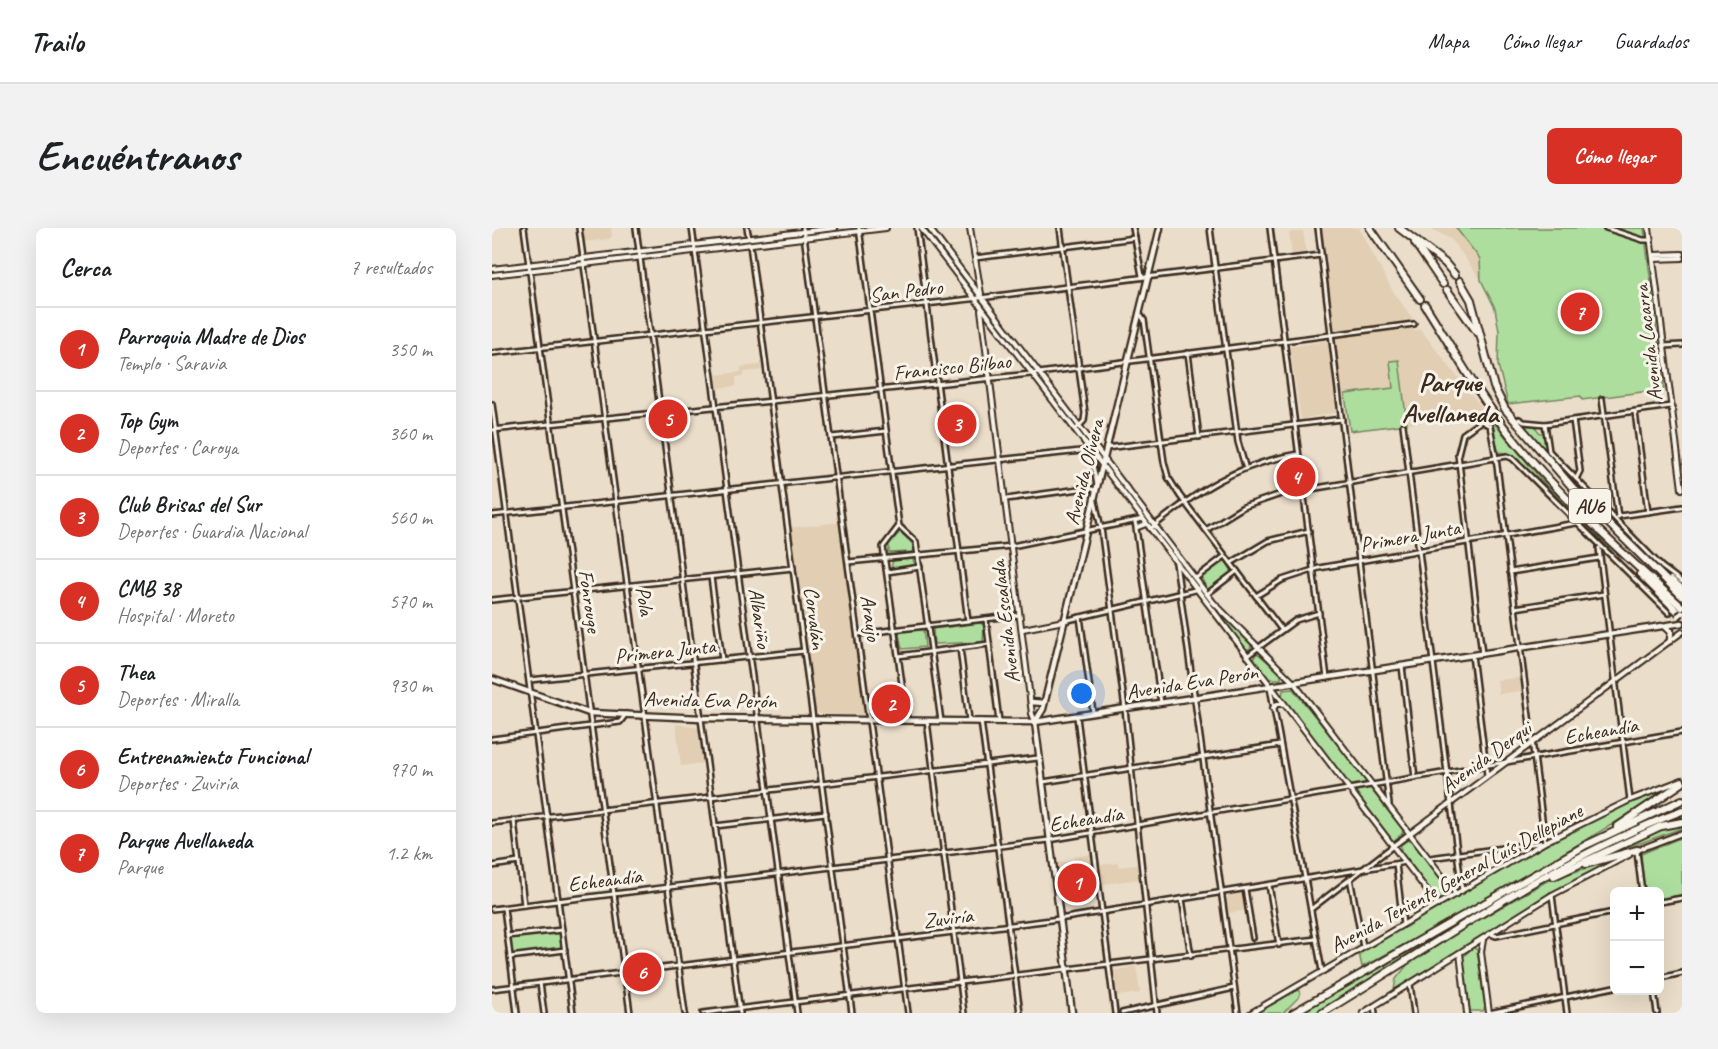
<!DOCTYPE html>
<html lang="es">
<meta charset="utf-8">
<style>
body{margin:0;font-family:Caveat,sans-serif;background:#f2f2f2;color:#202124}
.controls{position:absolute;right:18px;bottom:18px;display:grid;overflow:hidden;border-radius:9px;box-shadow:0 6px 24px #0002}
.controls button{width:54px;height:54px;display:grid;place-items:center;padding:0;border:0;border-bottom:2px solid #e0e0e0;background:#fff;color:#202124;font:30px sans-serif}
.you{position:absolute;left:590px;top:466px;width:21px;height:21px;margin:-15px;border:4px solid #fff;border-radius:50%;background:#1a73e8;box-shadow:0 0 0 9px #1a73e833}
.badge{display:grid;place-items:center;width:39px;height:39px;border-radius:50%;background:#d93025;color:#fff;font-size:20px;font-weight:700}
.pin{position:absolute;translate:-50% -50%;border:3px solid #fff;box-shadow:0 2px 6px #0006}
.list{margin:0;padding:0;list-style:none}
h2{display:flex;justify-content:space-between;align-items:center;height:78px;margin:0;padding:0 24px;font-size:26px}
h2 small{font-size:20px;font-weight:400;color:#757577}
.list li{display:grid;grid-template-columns:39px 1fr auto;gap:18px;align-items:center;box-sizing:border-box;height:84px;padding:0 24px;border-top:2px solid #e0e0e0}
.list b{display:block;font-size:22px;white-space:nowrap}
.list p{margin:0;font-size:20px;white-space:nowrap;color:#757577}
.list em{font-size:20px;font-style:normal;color:#757577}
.map{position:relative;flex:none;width:1190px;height:785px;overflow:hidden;border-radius:9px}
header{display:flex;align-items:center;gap:36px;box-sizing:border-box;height:84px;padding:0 30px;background:#fff;border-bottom:2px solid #e0e0e0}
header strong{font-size:28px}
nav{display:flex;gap:33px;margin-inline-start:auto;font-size:21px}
.intro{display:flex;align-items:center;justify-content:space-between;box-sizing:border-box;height:144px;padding:0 36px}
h1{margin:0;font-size:42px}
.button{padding:15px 27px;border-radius:9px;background:#d93025;color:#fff;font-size:21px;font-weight:700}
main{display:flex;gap:36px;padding:0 36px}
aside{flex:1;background:#fff;border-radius:9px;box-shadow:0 6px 24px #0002}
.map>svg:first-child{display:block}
</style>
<header>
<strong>Trailo</strong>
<nav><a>Mapa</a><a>Cómo llegar</a><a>Guardados</a></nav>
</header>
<div class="intro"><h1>Encuéntranos</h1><a class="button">Cómo llegar</a></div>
<main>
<aside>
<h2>Cerca<small>7 resultados</small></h2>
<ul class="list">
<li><span class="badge">1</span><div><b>Parroquia Madre de Dios</b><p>Templo · Saravia</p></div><em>350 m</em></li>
<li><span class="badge">2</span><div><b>Top Gym</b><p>Deportes · Caroya</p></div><em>360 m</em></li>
<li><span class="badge">3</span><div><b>Club Brisas del Sur</b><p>Deportes · Guardia Nacional</p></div><em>560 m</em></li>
<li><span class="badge">4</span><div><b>CMB 38</b><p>Hospital · Moreto</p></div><em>570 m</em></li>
<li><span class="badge">5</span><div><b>Thea</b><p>Deportes · Miralla</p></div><em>930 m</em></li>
<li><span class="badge">6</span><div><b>Entrenamiento Funcional</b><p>Deportes · Zuviría</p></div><em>970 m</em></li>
<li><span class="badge">7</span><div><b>Parque Avellaneda</b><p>Parque</p></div><em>1.2 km</em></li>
</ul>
</aside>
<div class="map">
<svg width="1190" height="785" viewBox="0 0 1190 785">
<rect width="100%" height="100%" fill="#eaddc9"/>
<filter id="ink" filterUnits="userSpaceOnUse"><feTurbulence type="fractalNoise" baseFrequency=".0167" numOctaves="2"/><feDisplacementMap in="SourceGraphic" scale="12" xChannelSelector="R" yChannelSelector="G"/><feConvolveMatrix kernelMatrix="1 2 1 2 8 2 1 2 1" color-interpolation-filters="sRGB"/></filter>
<g filter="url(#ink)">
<g fill="#e1ceb3">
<polygon points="89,0 119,0 120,8 117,11 91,14"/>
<polygon points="828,0 867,0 900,62 924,95 842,104"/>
<polygon points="938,0 964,0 988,31 989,52 960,12"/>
<polygon points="811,3 814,24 800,26 797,5"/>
<polygon points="916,99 924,103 928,101 992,183 990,185 915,196 910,159 849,167 843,109 894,102 906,103"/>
<polygon points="833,113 836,115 844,184 809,191 798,119"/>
<polygon points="269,137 270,142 252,144 252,148 244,149 244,158 226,160 224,147 249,144 249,139"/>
<polygon points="349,294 375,484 371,487 328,486 323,482 298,300"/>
<polygon points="1027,450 1029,463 1007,466 1005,452"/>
<polygon points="184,496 207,500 212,535 189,538"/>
<polygon points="600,626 604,658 597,659 594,642 567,646 565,635 582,633 582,629"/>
<polygon points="626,635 627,639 645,637 647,651 610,656 608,637"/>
<polygon points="752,665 755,682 736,685 734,671 737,668"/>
<polygon points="644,738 648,765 625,768 622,743"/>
</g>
<g fill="#adde9e" stroke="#74845e" stroke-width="1.5">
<polygon points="964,0 1152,0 1172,161 1090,172 1089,168 1016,176 1006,137 1007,103 1003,80 989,52 988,31"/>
<polygon points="907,132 915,196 858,203 853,166 901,160 898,133"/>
<polygon points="996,188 1053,256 1127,330 1041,246 1021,229 1006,223 1000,199 993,189"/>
<path d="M 1046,197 L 1044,200 L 1048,205 L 1053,204 L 1056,224 L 1190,359 C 1133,310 1080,256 1032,198 Z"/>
<polygon points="408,304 420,314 422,322 419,324 397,325 397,316"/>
<polygon points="420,330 424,338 399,342 401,331"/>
<polygon points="731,332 735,334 740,344 720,360 715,361 709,349"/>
<polygon points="710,365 759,417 758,421 753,421"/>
<polygon points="488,395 492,397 491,414 442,416 441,401"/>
<polygon points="431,401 433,419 410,421 407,406 409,404"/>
<polygon points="765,425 789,445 789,451 776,451 761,431"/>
<polygon points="801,461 874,552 874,556 858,558 790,469 791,462"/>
<path d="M 1178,559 L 1131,590 L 951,696 L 870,739 L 867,725 C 969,667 1068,600 1178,559 Z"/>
<polygon points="878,560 911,601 910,606 901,613 863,563"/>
<polygon points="1190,586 1190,600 1099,633 1189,592 1170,595 1092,631 1146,604"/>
<polygon points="1190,609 1190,667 1168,671 1168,664 1152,663 1149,626"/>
<polygon points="916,612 921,613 958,661 956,667 945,671 909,624 909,617"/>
<polygon points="1131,628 1052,670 902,762 904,751 916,736 976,698 1055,653"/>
<polygon points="68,704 71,721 19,727 17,710"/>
<polygon points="944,708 824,785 808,785"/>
<polygon points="981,719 985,722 993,779 991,783 978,783 971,729"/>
<polygon points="804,761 808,764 807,769 791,785 764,785"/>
</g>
<polygon fill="#87c4e7" stroke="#698697" stroke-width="1.5" points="475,186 477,204 456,206 453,188"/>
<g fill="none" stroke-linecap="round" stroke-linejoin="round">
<defs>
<g id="minor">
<polyline points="32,0 138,785"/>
<polyline points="87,0 193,785"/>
<polyline points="144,0 248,785"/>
<polyline points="200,0 305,785"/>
<polyline points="255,0 257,10"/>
<polyline points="311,0 416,785"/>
<polyline points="367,0 407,298 424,314 449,493"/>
<polyline points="425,0 476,393"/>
<polyline points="568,0 593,185 592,193 583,202"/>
<polyline points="641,0 650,48"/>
<polyline points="718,0 746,214 753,238"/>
<polyline points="778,0 835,450"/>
<polyline points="826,0 897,576"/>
<polyline points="1114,0 1151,12 1159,12"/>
<polyline points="258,17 360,785"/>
<polyline points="483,30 643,10"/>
<polyline points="647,85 652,92 672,234 676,249 688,268 789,401"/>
<polyline points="1171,118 1190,117"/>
<polyline points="0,125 496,69 829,27"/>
<polyline points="696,125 707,209"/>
<polyline points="1110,171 1126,289"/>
<polyline points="0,176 81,785"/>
<polyline points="1143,184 1156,284"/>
<polyline points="1027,191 1032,194 1053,196 1179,178"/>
<polyline points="1081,192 1088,243 1084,251"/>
<polyline points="1053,196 1057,223 1170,339 1190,354"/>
<polyline points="911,197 970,663"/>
<polyline points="0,202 539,146 922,96"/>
<polyline points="340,209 394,203"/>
<polyline points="614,220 850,191"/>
<polyline points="514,271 595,260 604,262"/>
<polyline points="603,273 609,300 633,481 665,785"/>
<polyline points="0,287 598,222 605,257"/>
<polyline points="1127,288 1190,279"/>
<polyline points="643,293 669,475"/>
<polyline points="407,298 391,319 415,492"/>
<path d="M 658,301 C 707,262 743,237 806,226"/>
<polyline points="714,302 751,279 789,266 1015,228 1020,230 1177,385"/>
<polyline points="1107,320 1138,572"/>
<polyline points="356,334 520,318 651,291"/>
<polyline points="684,335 746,785"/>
<polyline points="739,335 776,313 817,303"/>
<polyline points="395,344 428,339"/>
<polyline points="1018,344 1107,330"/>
<polyline points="219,349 230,432"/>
<polyline points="704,350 733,328"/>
<polyline points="715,366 745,343"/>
<polyline points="764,368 790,352 827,340 1084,295"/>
<polyline points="0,372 301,340"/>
<polyline points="1023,380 1112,366"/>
<polyline points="588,389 601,484"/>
<polyline points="494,391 507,493"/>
<polyline points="572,393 707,361"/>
<polyline points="366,406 527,387"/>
<polyline points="468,420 477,492"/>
<polyline points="980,427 995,547"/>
<polyline points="406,428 497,416"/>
<polyline points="755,428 804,392 827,385"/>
<polyline points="910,438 923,550"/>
<polyline points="38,452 312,423"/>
<polyline points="778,459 830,743"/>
<polyline points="585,489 623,785"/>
<polyline points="435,493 472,785"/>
<polyline points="489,493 528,785"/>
<polyline points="0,511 128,494 134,486"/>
<polyline points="551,554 788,517"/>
<polyline points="22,593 32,677"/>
<polyline points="0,595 546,530"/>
<polyline points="223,598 334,585"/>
<polyline points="1145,624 1150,664"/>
<polyline points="938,630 1053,614 1004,230 998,198 989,193 971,206 966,226 990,426"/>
<polyline points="904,636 911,697"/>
<polyline points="0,638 27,634"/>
<polyline points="858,650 871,719"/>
<polyline points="777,657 787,717"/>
<polyline points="753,661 761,710"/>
<polyline points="1060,667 1075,785"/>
<polyline points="690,671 699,728"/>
<polyline points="1168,674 1190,670"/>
<polyline points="12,680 25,785"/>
<polyline points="0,681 557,612 1190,504"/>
<polyline points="819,681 901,618"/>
<polyline points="999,706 1004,708 1122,684"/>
<polyline points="15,708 70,702"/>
<polyline points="18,729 73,722"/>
<polyline points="1168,750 1190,745"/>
<polyline points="48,755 52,785"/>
<polyline points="918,756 922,785"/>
<polyline points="0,761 567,691 914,634"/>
<polyline points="1162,762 1165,785"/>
<polyline points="882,778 883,785"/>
<polyline points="211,785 824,711"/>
<polyline points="630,785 742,760"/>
<polyline points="997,785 1122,759"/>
</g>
<g id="tertiary">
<polyline points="429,0 946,677"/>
<polyline points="437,0 721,374 802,455 964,666"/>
<polyline points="478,0 489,66"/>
<polyline points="1157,0 1190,261"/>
<polyline points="1161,27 1190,26"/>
<polyline points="1162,31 1190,30"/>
<polyline points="0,41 343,0"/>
<polyline points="0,47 394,0"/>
<polyline points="489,82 540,486 543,493"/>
<polyline points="646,299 654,296"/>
<polyline points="531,401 572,393"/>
<polyline points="781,480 785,476 790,476"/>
<polyline points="901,618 1190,404"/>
<polyline points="1143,623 1190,605"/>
<polyline points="991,712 989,724 997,785"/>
<polyline points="968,725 975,785"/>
<polyline points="759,785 1053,614 1138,572 1190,552"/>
<polyline points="871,785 1060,667 1137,627"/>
</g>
<g id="secondary">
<polyline points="1172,398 1179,403 1178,413"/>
<polyline points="0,451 97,485 209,490 543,494 1190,395"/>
<polyline points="539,474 552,475"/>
<polyline points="543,494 551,481 668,0"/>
<polyline points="543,494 580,785"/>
</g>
<g id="motorway">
<polyline points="878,0 928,71"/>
<polyline points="907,0 953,35 963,47"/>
<polyline points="923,15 951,56"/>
<polyline points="968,53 979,72 1002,159 1013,181 1081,260 1190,368"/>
<polyline points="955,62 985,104"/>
<path d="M 933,77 C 961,121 986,167 1019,208 C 1070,271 1130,325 1190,379"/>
<polyline points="1148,346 1187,385"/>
<polyline points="1179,352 1190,361"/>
<polyline points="1125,599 1190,555"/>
<polyline points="1094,636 1145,622"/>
<polyline points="1062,648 1169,598 1190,594"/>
<polyline points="801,785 1094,617 1190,572"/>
<path d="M 830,785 C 948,714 1061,631 1190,583"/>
</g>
</defs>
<use href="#minor" stroke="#3b2a1e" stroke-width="8"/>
<use href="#tertiary" stroke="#3b2a1e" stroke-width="8"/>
<use href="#secondary" stroke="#3b2a1e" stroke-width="9"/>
<use href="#motorway" stroke="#3b2a1e" stroke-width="10"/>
<use href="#minor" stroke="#f7f3e8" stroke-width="3"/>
<use href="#tertiary" stroke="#f7f3e8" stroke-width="4"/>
<use href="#secondary" stroke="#f7f3e8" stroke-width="4.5"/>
<use href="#motorway" stroke="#f7f3e8" stroke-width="6"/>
<defs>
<polyline id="secondary-bridge" points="1186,388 1190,385"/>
</defs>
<use href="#secondary-bridge" stroke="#3b2a1e" stroke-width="9" stroke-linecap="butt"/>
<use href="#secondary-bridge" stroke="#f7f3e8" stroke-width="4.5"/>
</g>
</g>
<g text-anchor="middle" stroke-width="6" stroke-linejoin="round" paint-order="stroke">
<rect fill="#f7f3e8" stroke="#73665b" stroke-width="1.5" x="1077" y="261" width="42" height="34" rx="4.5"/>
<g font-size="20" font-weight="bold" fill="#3b2a1e">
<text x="1098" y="285">AU6</text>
</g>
<g font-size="21" fill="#3b2a1e" stroke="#f7f3e8">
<text transform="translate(414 63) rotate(-7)" y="7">San Pedro</text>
<text transform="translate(1156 115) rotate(-97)" y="7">Avenida Lacarra</text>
<text transform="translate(460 139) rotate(-6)" y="7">Francisco Bilbao</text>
<text transform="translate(592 244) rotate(-76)" y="7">Avenida Olivera</text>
<text transform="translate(918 308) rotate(-10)" y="7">Primera Junta</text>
<text transform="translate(98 373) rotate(82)" y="7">Fonrouge</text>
<text transform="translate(153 373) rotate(82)" y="7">Pola</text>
<text transform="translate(268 390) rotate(82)" y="7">Albariño</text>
<text transform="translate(323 390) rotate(83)" y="7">Corvalán</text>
<text transform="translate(379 390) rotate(82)" y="7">Araujo</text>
<text transform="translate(513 394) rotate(-97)" y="7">Avenida Escalada</text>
<text transform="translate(173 423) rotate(-6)" y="7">Primera Junta</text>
<text transform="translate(700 454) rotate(-9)" y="7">Avenida Eva Perón</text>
<text transform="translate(218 472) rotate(1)" y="7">Avenida Eva Perón</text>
<text transform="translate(1109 503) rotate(-10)" y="7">Echeandía</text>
<text transform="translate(994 529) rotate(-36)" y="7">Avenida Derqui</text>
<text transform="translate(594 591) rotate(-9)" y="7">Echeandía</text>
<text transform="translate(964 650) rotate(-29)" y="7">Avenida Teniente General Luís Dellepiane</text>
<text transform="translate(113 652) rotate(-7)" y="7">Echeandía</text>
<text transform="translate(456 690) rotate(-7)" y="7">Zuviría</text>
</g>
<g font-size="27" font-weight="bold" fill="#3b2a1e" stroke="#f7f3e8">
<text x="958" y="163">Parque<tspan x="958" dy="31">Avellaneda</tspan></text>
</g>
</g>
</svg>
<div class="controls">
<button>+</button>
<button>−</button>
</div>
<div class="you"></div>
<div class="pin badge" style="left:585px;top:655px">1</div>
<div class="pin badge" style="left:399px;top:476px">2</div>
<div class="pin badge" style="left:465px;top:196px">3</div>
<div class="pin badge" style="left:804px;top:249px">4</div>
<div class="pin badge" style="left:176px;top:191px">5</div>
<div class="pin badge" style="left:150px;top:744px">6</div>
<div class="pin badge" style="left:1088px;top:84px">7</div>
</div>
</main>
